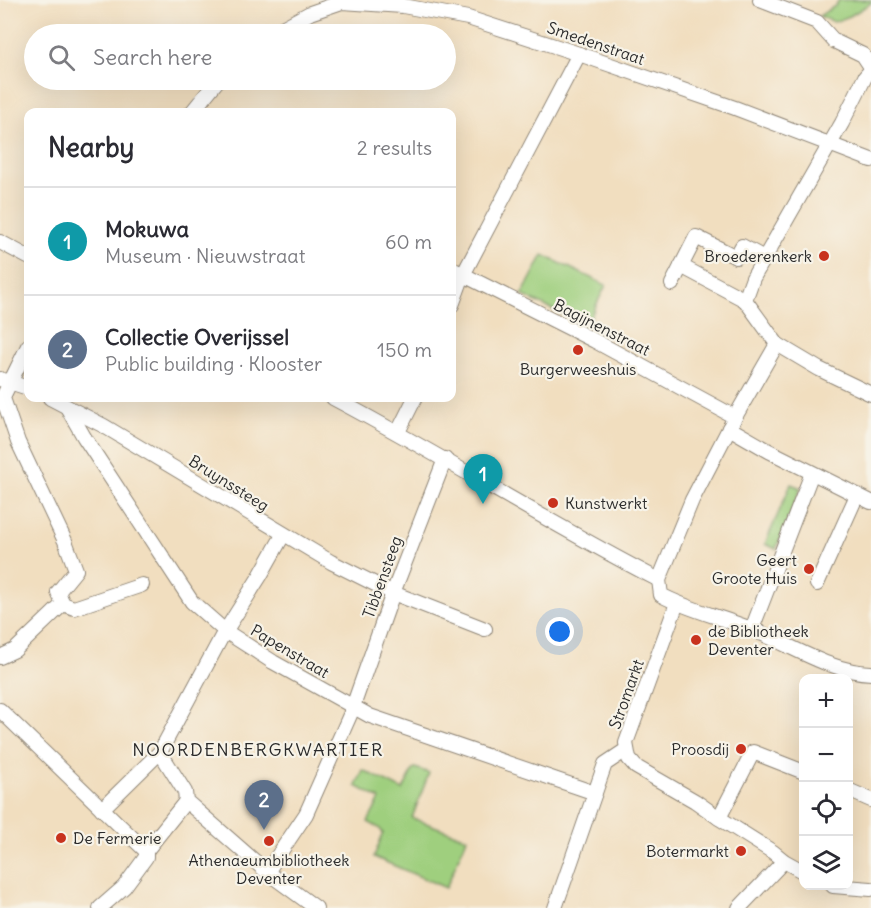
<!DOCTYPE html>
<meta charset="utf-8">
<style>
body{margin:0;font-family:Delius,sans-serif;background:#f2f2f3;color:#2b2b33}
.controls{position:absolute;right:18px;bottom:18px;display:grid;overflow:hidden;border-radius:12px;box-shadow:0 6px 24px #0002}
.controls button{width:54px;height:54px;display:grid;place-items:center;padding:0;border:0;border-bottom:2px solid #e1e1e2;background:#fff;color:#2b2b33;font:30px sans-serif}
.you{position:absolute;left:560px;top:632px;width:21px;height:21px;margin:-15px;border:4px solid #fff;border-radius:50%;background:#1a73e8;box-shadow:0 0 0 9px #1a73e833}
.badge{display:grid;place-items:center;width:39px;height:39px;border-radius:50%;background:#111827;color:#fff;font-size:20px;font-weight:700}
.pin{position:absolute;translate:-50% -50px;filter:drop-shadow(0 2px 3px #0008)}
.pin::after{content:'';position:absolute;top:32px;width:21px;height:18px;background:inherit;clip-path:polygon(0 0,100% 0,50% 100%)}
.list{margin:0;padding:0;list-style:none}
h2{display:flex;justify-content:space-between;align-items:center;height:78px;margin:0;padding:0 24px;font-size:26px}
h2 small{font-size:20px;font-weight:400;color:#7c7c81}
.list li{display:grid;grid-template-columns:39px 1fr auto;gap:18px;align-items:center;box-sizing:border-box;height:108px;padding:0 24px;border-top:2px solid #e1e1e2}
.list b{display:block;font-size:22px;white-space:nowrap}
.list p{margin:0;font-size:20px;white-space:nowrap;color:#7c7c81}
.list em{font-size:20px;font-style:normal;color:#7c7c81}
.icon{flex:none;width:33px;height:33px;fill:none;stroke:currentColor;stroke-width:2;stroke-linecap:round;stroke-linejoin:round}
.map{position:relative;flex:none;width:871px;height:908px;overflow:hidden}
.search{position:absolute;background:#fff;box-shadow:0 6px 24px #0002;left:24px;top:24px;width:432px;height:66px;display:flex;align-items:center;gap:15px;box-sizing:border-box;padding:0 21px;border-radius:33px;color:#7c7c81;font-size:22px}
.panel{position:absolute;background:#fff;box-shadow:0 6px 24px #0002;left:24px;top:108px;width:432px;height:294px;border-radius:12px}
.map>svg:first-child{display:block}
</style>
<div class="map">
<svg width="871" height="908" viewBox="0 0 871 908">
<rect width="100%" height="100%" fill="#f7f3e8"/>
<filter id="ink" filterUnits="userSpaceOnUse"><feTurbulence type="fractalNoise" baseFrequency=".0167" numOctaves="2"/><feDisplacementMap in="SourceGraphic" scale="12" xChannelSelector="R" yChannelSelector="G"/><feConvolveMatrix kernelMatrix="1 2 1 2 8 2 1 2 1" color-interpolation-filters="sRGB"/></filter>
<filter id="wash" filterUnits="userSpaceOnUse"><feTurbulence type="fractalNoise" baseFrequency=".008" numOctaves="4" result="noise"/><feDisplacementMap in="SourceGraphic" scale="24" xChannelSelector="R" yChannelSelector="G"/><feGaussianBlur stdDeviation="1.35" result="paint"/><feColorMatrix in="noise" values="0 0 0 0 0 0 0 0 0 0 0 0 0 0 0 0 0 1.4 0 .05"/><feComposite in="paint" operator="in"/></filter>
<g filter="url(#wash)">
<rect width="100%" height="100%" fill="#f1debf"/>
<g fill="#9fcf7e" stroke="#657d54" stroke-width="1.5">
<polygon points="839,0 871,0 871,3 850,16 834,22 819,16 835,6"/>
<polygon points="543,255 606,285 586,326 522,295"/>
<polygon points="791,484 801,488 776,549 765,544"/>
<polygon points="415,768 429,773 412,818 467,838 446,888 374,857 383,833 379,828 368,822 380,799 356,786 363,770 403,790 413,769"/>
</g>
</g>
<g filter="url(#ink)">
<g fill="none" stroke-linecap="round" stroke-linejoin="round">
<defs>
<g id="street">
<polyline points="760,0 817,22 834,41 863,55 871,67"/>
<polyline points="271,34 310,13 342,2 403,6 468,18 579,54 735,108 871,160"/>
<polyline points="192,112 218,80"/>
<polyline points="0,242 28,257"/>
<polyline points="681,266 745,300"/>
<polyline points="452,269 595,341 735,417"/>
<polyline points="672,284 696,237 736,257 742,246 764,258"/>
<polyline points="745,300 753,278 842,123 865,77 871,70"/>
<polyline points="745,300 777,344 819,369 871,394"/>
<polyline points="452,305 463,275 579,54"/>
<path d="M 777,344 L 735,417 L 692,500 L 659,580 L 661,595 C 689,610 721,617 751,629 C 790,644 829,672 871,673"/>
<polyline points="0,379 28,388"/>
<polyline points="3,398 18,442 65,541 76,570 58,592 63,604"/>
<polyline points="50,398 104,426 331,562 393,593 485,629"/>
<path d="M 333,398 C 443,456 548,523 659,580"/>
<polyline points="0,403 28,346"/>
<polyline points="68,409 84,437 192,602 225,631 273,662 370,716 595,793"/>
<polyline points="729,428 769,451 871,502"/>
<polyline points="398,432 415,398"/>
<polyline points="817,584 857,495"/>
<polyline points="677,603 626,743 629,759 636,767 695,801 719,818 773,852 784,861 804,872"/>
<polyline points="63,604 74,608 142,585"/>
<polyline points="752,629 812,473"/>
<polyline points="0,657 15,650 63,604"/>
<polyline points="0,710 146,851"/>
<polyline points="160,752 185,792 186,801 267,872 316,908"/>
<polyline points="848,790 871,800"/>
<polyline points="102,809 160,752 221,638 260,576 283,535"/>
<polyline points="719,818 753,752 804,772"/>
<polyline points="267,872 306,814 350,715 393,593 445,459"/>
<polyline points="833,886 871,889"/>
<polyline points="100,908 124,887 146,857 146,851 186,801"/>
<polyline points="555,908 605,764 626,750"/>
<polyline points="739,908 784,861"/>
</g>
</defs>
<use href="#street" stroke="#8e8475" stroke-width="16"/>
<use href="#street" stroke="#fff" stroke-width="14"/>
</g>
</g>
<g fill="#c8321e" stroke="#f7f3e8" stroke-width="2">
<circle cx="824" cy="256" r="6"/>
<circle cx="578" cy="350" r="6"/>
<circle cx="553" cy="503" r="6"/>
<circle cx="809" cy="569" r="6"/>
<circle cx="696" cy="640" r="6"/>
<circle cx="741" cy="749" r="6"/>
<circle cx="61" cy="838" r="6"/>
<circle cx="269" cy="841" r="6"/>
<circle cx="741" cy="851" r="6"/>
</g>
<g text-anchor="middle" stroke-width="4.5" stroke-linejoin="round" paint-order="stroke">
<g font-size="16" fill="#2b2b2b" stroke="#f7f3e8">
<text transform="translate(596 43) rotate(19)" y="6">Smedenstraat</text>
<text transform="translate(602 327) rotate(27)" y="6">Bagijnenstraat</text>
<text transform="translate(229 483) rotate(32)" y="6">Bruynssteeg</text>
<text transform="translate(382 577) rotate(-70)" y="6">Tibbensteeg</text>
<text transform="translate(290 651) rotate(31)" y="6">Papenstraat</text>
<text transform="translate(626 694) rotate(-70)" y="6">Stromarkt</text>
</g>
<g font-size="16" fill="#2b2b2b" stroke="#f7f3e8" text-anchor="end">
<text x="812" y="262">Broederenkerk</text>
<text x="578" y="375" text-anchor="middle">Burgerweeshuis</text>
<text x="565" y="509" text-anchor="start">Kunstwerkt</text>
<text x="797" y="566">Geert<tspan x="797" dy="18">Groote Huis</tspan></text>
<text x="708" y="637" text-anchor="start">de Bibliotheek<tspan x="708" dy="18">Deventer</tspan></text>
<text x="729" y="755">Proosdij</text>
<text x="73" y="844" text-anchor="start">De Fermerie</text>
<text x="729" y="857">Botermarkt</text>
<text x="269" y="866" text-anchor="middle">Athenaeumbibliotheek<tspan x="269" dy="18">Deventer</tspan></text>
</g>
<g font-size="18" letter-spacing="1.5" fill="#2b2b2b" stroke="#f7f3e8">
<text x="258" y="756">NOORDENBERGKWARTIER</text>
</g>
</g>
</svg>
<div class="controls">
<button>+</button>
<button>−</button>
<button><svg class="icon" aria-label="locate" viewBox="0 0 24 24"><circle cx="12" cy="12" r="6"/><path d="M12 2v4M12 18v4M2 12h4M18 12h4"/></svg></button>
<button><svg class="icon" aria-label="layers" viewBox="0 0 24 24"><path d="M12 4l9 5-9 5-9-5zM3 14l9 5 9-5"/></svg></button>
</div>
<div class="you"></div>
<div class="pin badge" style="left:483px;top:504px;background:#0f9aa8">1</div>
<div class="pin badge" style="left:264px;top:830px;background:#5c6f8a">2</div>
<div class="search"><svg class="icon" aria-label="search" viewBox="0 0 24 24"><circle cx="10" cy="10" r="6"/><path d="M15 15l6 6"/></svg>Search here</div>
<section class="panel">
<h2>Nearby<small>2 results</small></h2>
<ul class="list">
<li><span class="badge" style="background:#0f9aa8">1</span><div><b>Mokuwa</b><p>Museum · Nieuwstraat</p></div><em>60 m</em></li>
<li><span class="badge" style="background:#5c6f8a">2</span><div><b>Collectie Overijssel</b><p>Public building · Klooster</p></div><em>150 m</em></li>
</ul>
</section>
</div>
